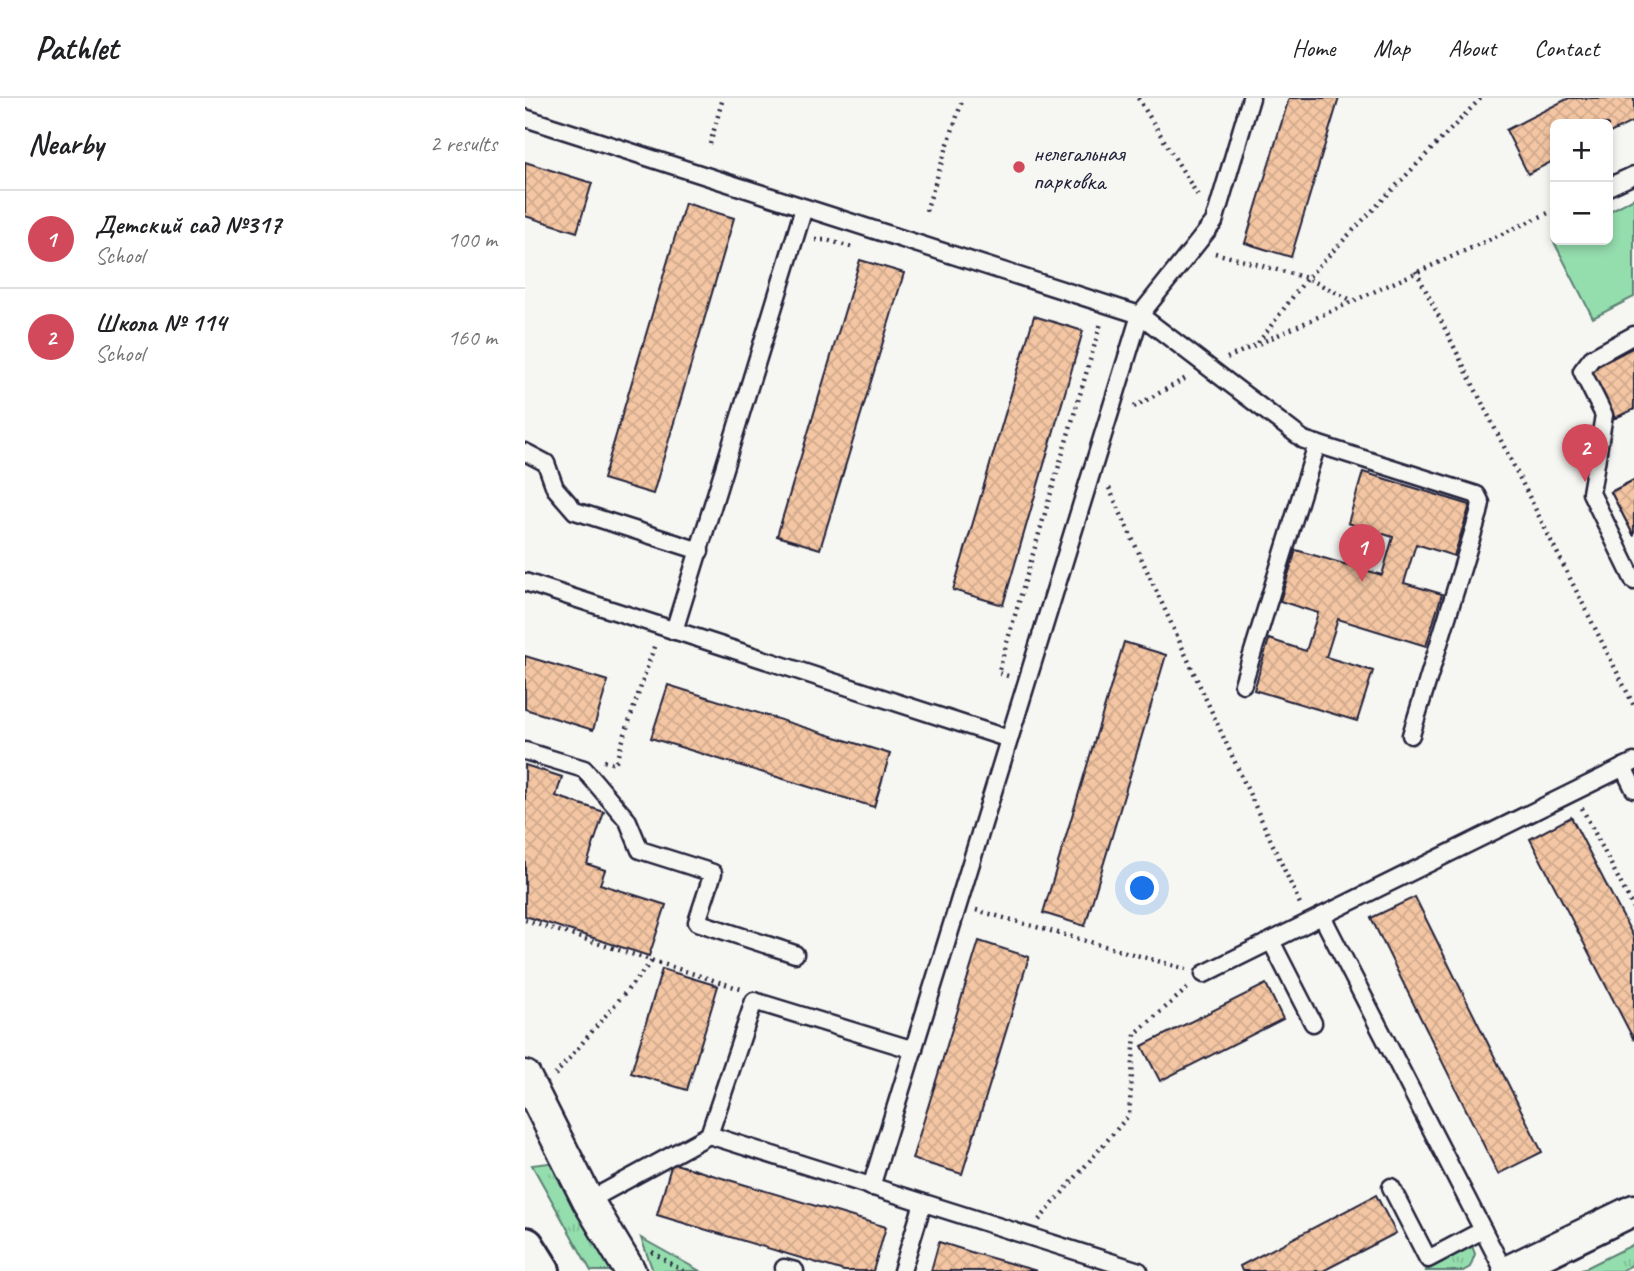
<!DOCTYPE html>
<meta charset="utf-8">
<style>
body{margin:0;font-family:Caveat,sans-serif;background:#f6f6f6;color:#202124}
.controls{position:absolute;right:21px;top:21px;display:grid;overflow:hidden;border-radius:10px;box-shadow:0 4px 10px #0003}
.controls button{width:63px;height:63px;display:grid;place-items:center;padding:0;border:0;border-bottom:2px solid #e0e0e0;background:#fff;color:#202124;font:35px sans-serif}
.you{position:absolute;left:618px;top:791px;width:24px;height:24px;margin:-18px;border:5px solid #fff;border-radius:50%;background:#1a73e8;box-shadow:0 0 0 10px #1a73e833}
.badge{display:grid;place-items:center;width:46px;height:46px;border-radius:50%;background:#d1495b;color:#fff;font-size:23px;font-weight:700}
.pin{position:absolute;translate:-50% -58px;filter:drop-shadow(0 2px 4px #0008)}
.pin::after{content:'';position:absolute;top:37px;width:24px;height:21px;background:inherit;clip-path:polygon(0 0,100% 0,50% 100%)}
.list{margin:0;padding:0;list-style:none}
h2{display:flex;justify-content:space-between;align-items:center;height:91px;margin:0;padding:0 28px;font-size:30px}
h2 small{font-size:23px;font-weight:400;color:#757577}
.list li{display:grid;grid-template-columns:46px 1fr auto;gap:21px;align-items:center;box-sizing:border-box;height:98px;padding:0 28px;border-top:2px solid #e0e0e0}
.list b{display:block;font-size:26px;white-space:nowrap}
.list p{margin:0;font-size:23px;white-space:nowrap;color:#757577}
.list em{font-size:23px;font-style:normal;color:#757577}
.map{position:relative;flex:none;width:1109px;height:1173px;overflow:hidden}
header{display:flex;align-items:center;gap:42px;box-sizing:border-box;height:98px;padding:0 35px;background:#fff;border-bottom:2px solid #e0e0e0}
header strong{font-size:33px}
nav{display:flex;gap:38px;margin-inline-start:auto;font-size:24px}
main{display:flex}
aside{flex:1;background:#fff}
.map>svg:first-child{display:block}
</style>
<header>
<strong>Pathlet</strong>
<nav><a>Home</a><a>Map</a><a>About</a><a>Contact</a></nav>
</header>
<main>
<aside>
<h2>Nearby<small>2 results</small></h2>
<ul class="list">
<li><span class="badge">1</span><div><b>Детский сад №317</b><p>School</p></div><em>100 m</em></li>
<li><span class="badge">2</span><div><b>Школа № 114</b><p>School</p></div><em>160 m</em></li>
</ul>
</aside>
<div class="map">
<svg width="1109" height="1173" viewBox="0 0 1109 1173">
<defs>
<pattern id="grass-tufts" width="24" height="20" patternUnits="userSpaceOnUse" patternTransform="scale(1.75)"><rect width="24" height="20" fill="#94ddad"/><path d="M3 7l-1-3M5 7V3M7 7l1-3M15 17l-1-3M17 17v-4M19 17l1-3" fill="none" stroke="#7fbd96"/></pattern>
<pattern id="building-cross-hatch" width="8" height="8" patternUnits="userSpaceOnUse" patternTransform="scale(1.75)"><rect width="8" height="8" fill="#f4c6a3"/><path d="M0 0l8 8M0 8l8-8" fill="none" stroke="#d1aa8d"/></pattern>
</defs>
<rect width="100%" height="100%" fill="#f6f6f2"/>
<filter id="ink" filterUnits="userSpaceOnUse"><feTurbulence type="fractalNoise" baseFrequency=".0143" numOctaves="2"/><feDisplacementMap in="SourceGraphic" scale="14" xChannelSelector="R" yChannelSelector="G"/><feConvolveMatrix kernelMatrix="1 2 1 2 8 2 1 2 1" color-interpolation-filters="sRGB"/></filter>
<g filter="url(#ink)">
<g fill="url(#grass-tufts)" stroke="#5b8074" stroke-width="2">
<polygon points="32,1064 88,1173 66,1173 7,1067"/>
<polygon points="1109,1146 1109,1166 1096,1173 1055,1173"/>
<polygon points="947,1148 950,1156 945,1169 938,1173 900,1173"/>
</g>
<g fill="#94ddad" stroke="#5b8074" stroke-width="2">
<polygon points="1109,100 1109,199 1068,220 1028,142 1083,142 1083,114"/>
<polygon points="116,1140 175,1173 128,1173"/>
</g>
<g fill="url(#building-cross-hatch)" stroke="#22223b" stroke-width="2">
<polygon points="764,0 814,0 766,159 720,145"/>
<polygon points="1044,0 1109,0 1109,23 1083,36 1083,26 1030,26 1030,62 1003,76 981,32"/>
<polygon points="0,64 67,85 52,134 0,118"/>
<polygon points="160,105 209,120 128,396 78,381"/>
<polygon points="335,162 379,175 295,451 252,438"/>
<polygon points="509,218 558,233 478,507 428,492"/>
<polygon points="1109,249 1109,311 1090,320 1065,272"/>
<polygon points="1109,249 1109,311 1090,320 1065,272"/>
<polygon points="1109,249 1109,311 1090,320 1065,272"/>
<polygon points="838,374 945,407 929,458 891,446 879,485 917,496 901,548 813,521 801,559 848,573 832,623 729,592 744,541 781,553 793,515 755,503 771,452 857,477 868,439 823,425"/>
<polygon points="1109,382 1109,438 1086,394"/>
<polygon points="1109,382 1109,438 1086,394"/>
<polygon points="1109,382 1109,438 1086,394"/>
<polygon points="599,544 641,557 560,828 518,815"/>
<polygon points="0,558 83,583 68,632 0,611"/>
<polygon points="143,587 365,656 349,709 126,640"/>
<polygon points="0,667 37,679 31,698 79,714 62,766 80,772 75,786 141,807 124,858 0,818"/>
<polygon points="1046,719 1109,840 1109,942 1005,741"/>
<polygon points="890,799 1017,1054 973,1076 846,820"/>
<polygon points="454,843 504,859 437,1076 387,1061"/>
<polygon points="137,871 193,888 162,992 106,975"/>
<polygon points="741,886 758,921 635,983 617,948"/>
<polygon points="147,1065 361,1129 348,1173 319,1173 132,1117"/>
<polygon points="851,1097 871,1135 798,1173 717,1173 715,1168"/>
<polygon points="414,1144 449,1155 512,1173 406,1173"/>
</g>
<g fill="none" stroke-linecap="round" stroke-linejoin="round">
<defs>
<g id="service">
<polyline points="0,20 615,217 779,342 952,397 956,405 954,415 886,637"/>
<polyline points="1083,89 1109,77"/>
<polyline points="1109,237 1067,260 1057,273 1079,317 1066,395 1109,483"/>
<polyline points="0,354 21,365 30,390 50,413 175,453"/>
<polyline points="0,484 484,641"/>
<polyline points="149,533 279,110"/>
<polyline points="718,586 792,346"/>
<polyline points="0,653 59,671 103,723 115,752 188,775 172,824 270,856"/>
<polyline points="1098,669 1109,691"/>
<polyline points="797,818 979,1173"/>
<polyline points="746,843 788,925"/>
<polyline points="679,876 1109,664"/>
<polyline points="184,1037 229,903 389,952"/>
<polyline points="346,1089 615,217 689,124 726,0"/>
<polyline points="866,1089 903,1161 958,1132"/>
<polyline points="63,1103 184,1037 614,1173"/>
<polyline points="259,1170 270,1173"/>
<polyline points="377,1173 398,1105"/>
</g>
<g id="minor">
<polyline points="0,978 63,1103 105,1173"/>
<polyline points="983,1173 1109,1112"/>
</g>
<polyline id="primary" points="0,1149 15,1173"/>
</defs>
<use href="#service" stroke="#22223b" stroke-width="21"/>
<use href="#minor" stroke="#22223b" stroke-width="35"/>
<use href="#primary" stroke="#22223b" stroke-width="44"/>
<g stroke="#22223b" stroke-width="4.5" stroke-dasharray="2 5" stroke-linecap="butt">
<polyline points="613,0 675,101"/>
<polyline points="185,46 198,0"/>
<polyline points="401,113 438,0"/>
<polyline points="290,142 302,142 329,150"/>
<polyline points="690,155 782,180 826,202"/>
<polyline points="891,173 1109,608"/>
<polyline points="733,245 782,180 956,0"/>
<polyline points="702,260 1030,112"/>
<polyline points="609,309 663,279"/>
<polyline points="584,390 776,808"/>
<polyline points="483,578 473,575 576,225"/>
<polyline points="79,663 90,666 130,546"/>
<polyline points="1057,710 1109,811"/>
<polyline points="451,812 661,871"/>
<polyline points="0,822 216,891"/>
<polyline points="30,977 127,863"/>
<polyline points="514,1122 604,1017 610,936 665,888"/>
<polyline points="127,1154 158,1173"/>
</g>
<use href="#service" stroke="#f6f6f2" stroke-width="16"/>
<use href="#minor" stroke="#f6f6f2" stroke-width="30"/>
<use href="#primary" stroke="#f6f6f2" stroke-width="38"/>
<polyline stroke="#22223b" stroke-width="2" points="1022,1173 1109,1130"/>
</g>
</g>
<circle fill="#d1495b" stroke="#f6f6f2" stroke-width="2.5" cx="494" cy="69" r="7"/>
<g text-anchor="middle" stroke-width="7" stroke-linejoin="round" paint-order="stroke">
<g font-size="24" fill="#22223b" stroke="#f6f6f2" text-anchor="start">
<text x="508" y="63">нелегальная<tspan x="508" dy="28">парковка</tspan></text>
</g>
</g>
</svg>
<div class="controls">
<button>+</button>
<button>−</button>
</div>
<div class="you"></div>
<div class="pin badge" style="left:837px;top:484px">1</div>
<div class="pin badge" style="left:1060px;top:384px">2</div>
</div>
</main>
